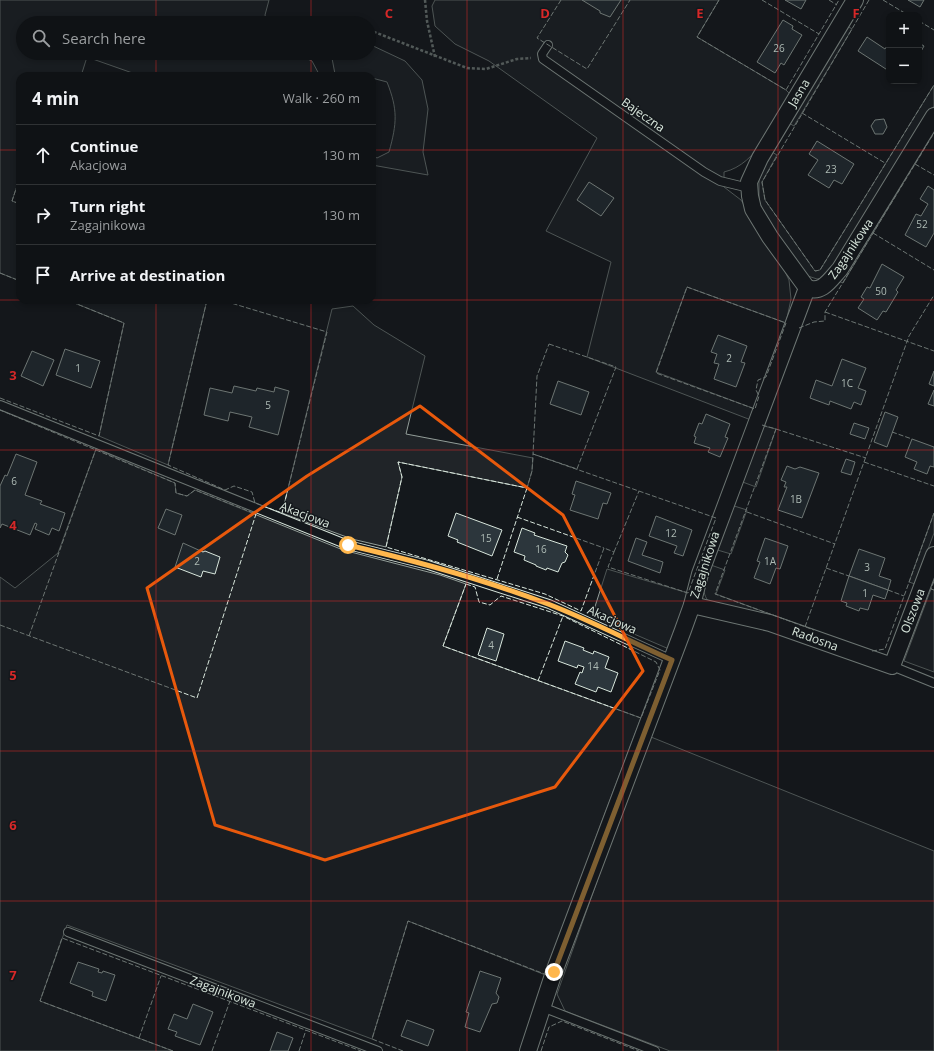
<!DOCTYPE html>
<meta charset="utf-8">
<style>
body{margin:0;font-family:"Open Sans",sans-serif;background:#181b1e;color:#f1f3f6}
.controls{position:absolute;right:12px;top:12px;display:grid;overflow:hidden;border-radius:8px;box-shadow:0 2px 6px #0003}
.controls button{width:36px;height:36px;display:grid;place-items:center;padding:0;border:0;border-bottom:1px solid #2f3234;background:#0f1215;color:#f1f3f6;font:20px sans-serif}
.stop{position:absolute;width:12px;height:12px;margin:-9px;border:3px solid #ffb74d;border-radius:50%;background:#fff}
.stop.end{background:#ffb74d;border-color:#fff;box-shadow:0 1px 4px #0008}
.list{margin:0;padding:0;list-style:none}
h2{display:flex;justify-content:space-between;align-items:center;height:52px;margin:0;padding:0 16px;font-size:17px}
h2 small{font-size:13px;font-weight:400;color:#9b9ea0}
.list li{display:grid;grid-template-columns:26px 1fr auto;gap:12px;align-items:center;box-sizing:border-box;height:60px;padding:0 16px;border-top:1px solid #2f3234}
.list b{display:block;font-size:15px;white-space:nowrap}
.list p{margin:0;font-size:13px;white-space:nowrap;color:#9b9ea0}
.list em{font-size:13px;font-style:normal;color:#9b9ea0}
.icon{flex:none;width:22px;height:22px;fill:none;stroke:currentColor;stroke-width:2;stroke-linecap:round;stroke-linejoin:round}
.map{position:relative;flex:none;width:934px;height:1051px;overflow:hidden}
.search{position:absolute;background:#0f1215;box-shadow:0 2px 6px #0003;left:16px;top:16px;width:360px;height:44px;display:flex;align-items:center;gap:10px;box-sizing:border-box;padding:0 14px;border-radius:22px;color:#9b9ea0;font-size:15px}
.panel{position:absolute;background:#0f1215;box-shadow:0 2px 6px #0003;left:16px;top:72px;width:360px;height:232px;border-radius:12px}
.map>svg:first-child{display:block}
</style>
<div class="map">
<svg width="934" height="1051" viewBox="0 0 934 1051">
<rect width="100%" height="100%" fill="#14181c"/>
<g fill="#202428" stroke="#939e99">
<polygon points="0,0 269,0 265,15 267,23 23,23 23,53 293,53 312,61 320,76 141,76 87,57 81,76 20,76 20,177 12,201 20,204 20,281 0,273"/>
<path d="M 435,0 L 719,0 L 697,37 L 786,90 L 790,94 C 773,122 758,164 724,172 L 724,187 L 741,200 L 781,263 L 789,280 L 791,299 L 786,323 L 687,287 L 656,372 L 755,409 L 751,420 L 587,357 L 611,262 L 546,231 L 597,138 L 489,61 L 455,44 L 435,26 L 432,6 Z"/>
<polygon points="846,25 852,29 794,126 787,122"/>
<path d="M 369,44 L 405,61 L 422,80 L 428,109 L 423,152 L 428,175 L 372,165 L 372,155 L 377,158 L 389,152 C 397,123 398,110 387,82 L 372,78 L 372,76 L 341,76 L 335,74 L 331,53 L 369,53 Z"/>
<polygon points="934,85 934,106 839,261 822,278 817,279 805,275 764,214 759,201 759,176 772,152 777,155 762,182 765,200 815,271 820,270"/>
<polygon points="897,183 902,185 843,283 838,281"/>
<polygon points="67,300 207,300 168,465 99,436 124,323"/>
<polygon points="353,306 374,325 425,356 406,434 533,458 532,471 527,488 398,462 402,477 386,547 352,539 282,513 332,309"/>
<polygon points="760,425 776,429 756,487 740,481"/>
<polygon points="96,449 175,483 176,493 187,496 195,490 343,550 440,575 466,584 443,646 641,718 593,845 548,976 408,921 372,1039 67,925 40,1001 173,1051 0,1051 0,577 15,588 58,553"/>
<polygon points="731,505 747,510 731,554 714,549"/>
<polygon points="934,513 934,533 915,584 909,582"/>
<path d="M 708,564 L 725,570 L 716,594 L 805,627 L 708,601 C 700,589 704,578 708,564 Z"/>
<polygon points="607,569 688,593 669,649 592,616"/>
<polygon points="931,589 934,590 934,672 904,661"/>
<polygon points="651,737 934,851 934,1051 670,1051 565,1011 557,994 612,839"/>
</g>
<g fill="#2c363c" stroke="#d8e6dc">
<polygon points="582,0 621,0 610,17 600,13 600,11"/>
<polygon points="785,0 806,0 801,9"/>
<polygon points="908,0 924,0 920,7"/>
<polygon points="783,20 793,26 792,29 802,35 784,65 781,63 775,73 757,62"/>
<polygon points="867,37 885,49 889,43 889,71 858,51"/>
<polygon points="919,43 924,46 919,55"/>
<polygon points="884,119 887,127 883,134 875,134 871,126 875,120"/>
<polygon points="817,141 854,164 842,184 834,180 829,188 808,175 818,160 809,154"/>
<polygon points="589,182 614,198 601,216 577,200"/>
<polygon points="928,186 934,190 934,233 926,247 905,235 916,214 921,216 928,204 920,199"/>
<polygon points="882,264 904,277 896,290 898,292 886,312 883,311 877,320 858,308 864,299 861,297 867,287 870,288"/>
<polygon points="718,335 747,346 741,362 745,363 736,387 714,379 719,364 714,363 717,354 711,352"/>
<polygon points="65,349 100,361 91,388 56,375"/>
<polygon points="32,351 54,360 43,386 21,376"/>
<polygon points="842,359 866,368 858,388 866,391 861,405 854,402 851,409 830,401 829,405 810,398 816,380 832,386"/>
<polygon points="934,371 934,386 929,384"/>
<polygon points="558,381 589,392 581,415 550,404"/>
<polygon points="234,386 256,391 257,388 274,392 275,387 289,391 278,435 249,427 252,417 230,412 228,421 204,415 210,388 232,393"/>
<polygon points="934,390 934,406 928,404"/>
<polygon points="885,412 898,417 887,447 874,442"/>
<polygon points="706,414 730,424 725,437 728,438 720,457 708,452 710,448 694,443 696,437 694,436 699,423 702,424"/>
<polygon points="854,423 869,428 865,439 850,434"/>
<polygon points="912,439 934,447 934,467 930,466 927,474 914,469 917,462 905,457"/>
<polygon points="16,454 37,462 25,495 42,501 40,504 65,513 59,531 52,528 49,535 35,529 37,524 35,523 30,535 2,524 0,528 0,486 5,475 7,476"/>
<polygon points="846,459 855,462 851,475 841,472"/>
<polygon points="787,466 795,469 800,467 819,473 802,518 778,510 787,487 784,487 786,482 781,480"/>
<polygon points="576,481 611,493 607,504 603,503 598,519 570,510 575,495 572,494"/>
<polygon points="166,509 182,515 175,535 158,528"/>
<polygon points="456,513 502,530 492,556 457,542 458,540 448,536"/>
<polygon points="656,516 692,530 683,556 674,553 677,546 649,536"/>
<polygon points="522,528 535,533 534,535 567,546 565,552 568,555 565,562 562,563 558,572 547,568 546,570 536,566 536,565 524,560 525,556 514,552"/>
<polygon points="636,538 647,542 642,555 663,562 660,573 628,561"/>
<polygon points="765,538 788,546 780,569 776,568 770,584 754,578 760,562 757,561"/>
<polygon points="183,543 203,552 205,551 220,557 215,574 203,571 201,577 175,567"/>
<polygon points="859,549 885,558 879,576 891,580 888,590 849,576"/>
<polygon points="849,576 888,590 885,599 873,595 868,610 860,608 859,611 846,606 847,603 841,601"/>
<polygon points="487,628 504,634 496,661 478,655"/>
<polygon points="565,641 584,648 583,650 593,654 594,651 609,657 605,668 618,673 611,692 598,687 596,692 575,684 580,672 582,673 584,667 578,665 577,668 558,661"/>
<polygon points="78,962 99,969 98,972 102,973 103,971 115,975 106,1001 92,996 93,992 70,983"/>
<polygon points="480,971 501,978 496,993 499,997 497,1003 492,1004 480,1032 465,1027 469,1013 466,1012"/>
<polygon points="193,1004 213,1012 200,1045 175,1036 177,1032 168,1029 174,1014 187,1019"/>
<polygon points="407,1020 434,1030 428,1046 401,1036"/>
<polygon points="277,1032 293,1038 288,1051 270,1051"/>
</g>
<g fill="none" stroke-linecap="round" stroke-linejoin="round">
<defs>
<g id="service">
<polyline points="548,45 542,54 543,59 704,172 720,181 749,188"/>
<polyline points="0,405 348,545 428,565 549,604 672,660"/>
<polyline points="892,666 934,683"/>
<polyline points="68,932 378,1051"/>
<polyline points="542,1007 655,1051"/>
</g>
<g id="minor">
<polyline points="807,288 770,237 753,209 750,196 749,182 760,158 855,0"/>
<path d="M 807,288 C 822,294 830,280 840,269 L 934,116"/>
<polyline points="692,605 770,623 892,666 934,555"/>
<polyline points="528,1051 554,972 683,630 692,605 700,574 807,288"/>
</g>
</defs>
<use href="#service" stroke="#d8e6dc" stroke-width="10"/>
<use href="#minor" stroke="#d8e6dc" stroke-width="18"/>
<g stroke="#9da8a2" stroke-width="2.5" stroke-dasharray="3 2" stroke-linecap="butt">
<polyline points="425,0 427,21 435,57"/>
<path d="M 309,23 C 316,17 329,21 338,23"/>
<polyline points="369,30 467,68 486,69 517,59 531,58"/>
</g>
<use href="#service" stroke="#14181c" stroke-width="8"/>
<use href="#minor" stroke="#14181c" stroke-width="16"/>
<g stroke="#d8e6dc" stroke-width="1" stroke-dasharray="5 2" stroke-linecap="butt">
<polyline points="561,0 537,38 587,69 630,0"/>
<polyline points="719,0 697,37 786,90 839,0"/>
<polyline points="762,0 819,34"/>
<polyline points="829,0 837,5"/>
<polyline points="869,0 762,182 765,200 815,271 820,270 934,85"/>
<polyline points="883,0 908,15"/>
<polyline points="919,21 934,30"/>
<polyline points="802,113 885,163"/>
<polyline points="915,164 934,175"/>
<polyline points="20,177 12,201 20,204"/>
<polyline points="873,233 934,270"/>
<polyline points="0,273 20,281"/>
<polygon points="687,287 786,323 766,377 758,380 756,390 759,396 755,409 656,373"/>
<polyline points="207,300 168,465 225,490 234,486 252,492 255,503 282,513 327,332 221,300"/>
<polyline points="825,312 934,351"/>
<polyline points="799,328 814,322 825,321 825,312 934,133"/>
<polygon points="549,344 616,367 577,469 533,454 537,376"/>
<polyline points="0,398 99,436 124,323 67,300"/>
<polyline points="762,425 776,429 715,594 814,630"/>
<polyline points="776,429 866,458"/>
<polyline points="892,432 912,439"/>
<polygon points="533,454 716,518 688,593 608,567 614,552 604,548 581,611 545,594 386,547 402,477 398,462 527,488 532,471"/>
<polyline points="864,462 934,486"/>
<polyline points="747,512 835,544"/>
<polyline points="517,517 604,548"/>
<polyline points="614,552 639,491"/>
<polyline points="826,568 849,576"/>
<polyline points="497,579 527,488"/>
<polyline points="934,581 931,589 934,590"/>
<polygon points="466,584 475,587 479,602 490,605 501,596 563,616 656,662 660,670 641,718 443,646"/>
<polyline points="888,590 904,596"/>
<polyline points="0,625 197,698 256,514 195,490 187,496 176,493 175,483 0,410"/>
<polyline points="805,627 909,336 934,295"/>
<polyline points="29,636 96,449"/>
<polyline points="872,651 885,649 934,513"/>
<polyline points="538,681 563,616"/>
<polyline points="139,1038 161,976"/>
<polyline points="173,1051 40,1001 62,938 361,1051"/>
<polyline points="212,1051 230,1001"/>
<polyline points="299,1051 306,1030"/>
<polyline points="403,1051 372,1039 408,921 547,975"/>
<polyline points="541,1051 549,1027 562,1021 639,1051"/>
</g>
</g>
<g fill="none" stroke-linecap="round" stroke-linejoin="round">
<path stroke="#ffb74d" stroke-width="5" d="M 348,545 C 416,561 483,579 548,604 C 590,620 631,642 672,660 L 554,972"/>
</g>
<path d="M0 0H934V1051H0ZM 420,406 L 563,515 L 643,671 L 555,787 L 325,860 L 215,825 L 147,588 L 307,476 Z" fill="#14181c" fill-opacity=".55" fill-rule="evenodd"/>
<path fill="none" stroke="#e8590c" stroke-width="3" stroke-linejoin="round" d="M 420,406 L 563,515 L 643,671 L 555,787 L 325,860 L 215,825 L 147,588 L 307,476 Z"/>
<path fill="none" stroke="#d62828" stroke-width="1" stroke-opacity="0.55" d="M 156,0 L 156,23M 311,0 L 311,23M 467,0 L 467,1051M 623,0 L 623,1051M 778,0 L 778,1051M 156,53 L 156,76M 311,53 L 311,76M 0,150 L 20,150M 372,150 L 934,150M 0,300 L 934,300M 156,300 L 156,1051M 311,300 L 311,1051M 0,450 L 934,450M 0,601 L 934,601M 0,751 L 934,751M 0,901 L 934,901"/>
<g text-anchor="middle" stroke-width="3" stroke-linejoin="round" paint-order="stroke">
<g font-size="10" fill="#adbab4">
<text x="779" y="52">26</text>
<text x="831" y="173">23</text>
<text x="922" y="228">52</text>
<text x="881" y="295">50</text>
<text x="729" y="362">2</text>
<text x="78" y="372">1</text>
<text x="847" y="387">1C</text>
<text x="268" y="409">5</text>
<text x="14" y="485">6</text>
<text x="796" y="503">1B</text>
<text x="671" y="537">12</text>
<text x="486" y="542">15</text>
<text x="541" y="553">16</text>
<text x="197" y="565">2</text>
<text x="770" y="565">1A</text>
<text x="867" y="571">3</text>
<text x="865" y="597">1</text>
<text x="491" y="649">4</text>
<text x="593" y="670">14</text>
</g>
<g font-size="12" fill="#d8e6dc" stroke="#14181c">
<text transform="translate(799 93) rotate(-59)" y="4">Jasna</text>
<text transform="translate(643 115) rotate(35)" y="4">Bajeczna</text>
<text transform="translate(851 249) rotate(-56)" y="4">Zagajnikowa</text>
<text transform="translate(305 515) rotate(21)" y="4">Akacjowa</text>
<text transform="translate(705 565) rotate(-72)" y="4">Zagajnikowa</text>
<text transform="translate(913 611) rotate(-69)" y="4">Olszowa</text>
<text transform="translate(612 620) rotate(24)" y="4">Akacjowa</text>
<text transform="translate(815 639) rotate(20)" y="4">Radosna</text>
<text transform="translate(223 992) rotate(21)" y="4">Zagajnikowa</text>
</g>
</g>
<g font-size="13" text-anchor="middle" font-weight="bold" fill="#d62828" stroke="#14181c" stroke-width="3" stroke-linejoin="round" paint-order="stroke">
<text x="389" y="18">C</text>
<text x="545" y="18">D</text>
<text x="700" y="18">E</text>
<text x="856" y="18">F</text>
<text x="13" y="380">3</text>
<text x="13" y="530">4</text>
<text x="13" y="680">5</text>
<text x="13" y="830">6</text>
<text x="13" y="980">7</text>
</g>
</svg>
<div class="controls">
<button>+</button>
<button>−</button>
</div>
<div class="stop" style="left:348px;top:545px"></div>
<div class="stop end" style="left:554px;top:972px"></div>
<div class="search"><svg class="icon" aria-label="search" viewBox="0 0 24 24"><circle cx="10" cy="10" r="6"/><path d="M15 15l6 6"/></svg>Search here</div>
<section class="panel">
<h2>4 min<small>Walk · 260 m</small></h2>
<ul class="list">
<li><svg class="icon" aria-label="ahead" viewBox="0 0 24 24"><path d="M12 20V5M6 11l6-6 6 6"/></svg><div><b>Continue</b><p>Akacjowa</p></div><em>130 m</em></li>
<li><svg class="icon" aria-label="right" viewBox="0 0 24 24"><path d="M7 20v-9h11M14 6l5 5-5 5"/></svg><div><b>Turn right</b><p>Zagajnikowa</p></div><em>130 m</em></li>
<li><svg class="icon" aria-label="arrive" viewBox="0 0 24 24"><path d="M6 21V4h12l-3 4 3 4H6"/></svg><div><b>Arrive at destination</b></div></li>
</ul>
</section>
</div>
